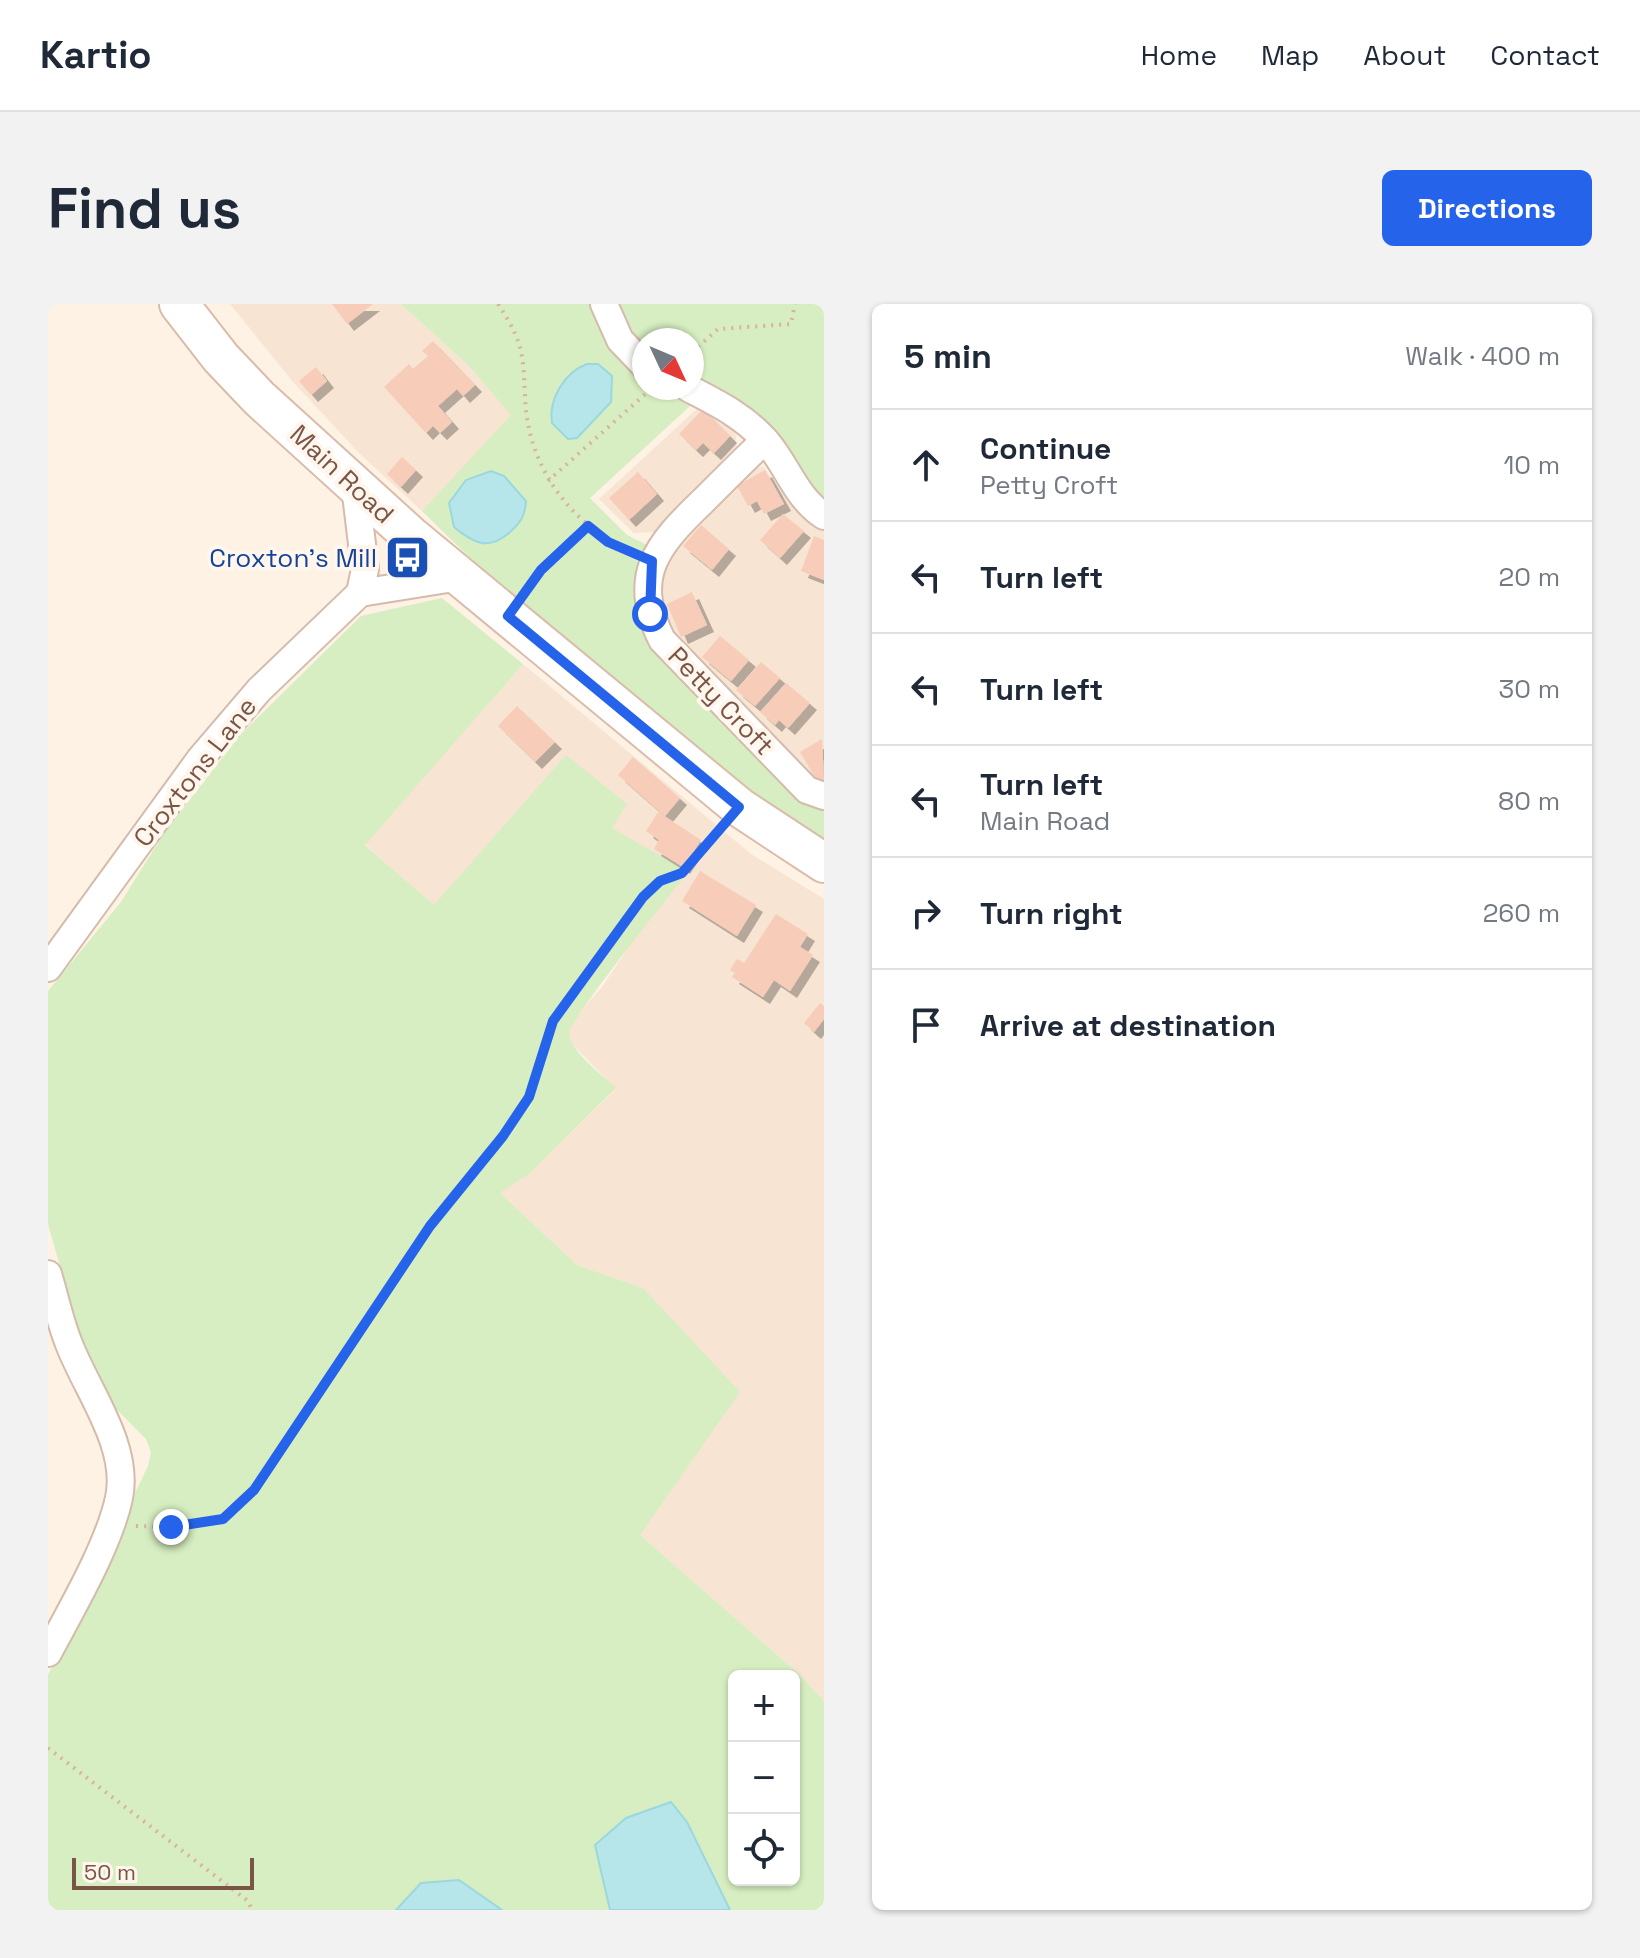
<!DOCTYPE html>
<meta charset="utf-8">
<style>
body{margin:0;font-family:"Space Grotesk",sans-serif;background:#f2f2f3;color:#1f2937}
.controls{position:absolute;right:24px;bottom:24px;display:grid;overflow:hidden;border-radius:12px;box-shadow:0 2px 6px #0004}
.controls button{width:72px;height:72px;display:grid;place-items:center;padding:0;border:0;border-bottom:2px solid #e0e1e3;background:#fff;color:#1f2937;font:40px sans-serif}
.compass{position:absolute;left:584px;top:24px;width:72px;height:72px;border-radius:50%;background:#fff;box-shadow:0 2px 6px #0004;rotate:134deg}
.scale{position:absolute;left:24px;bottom:20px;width:182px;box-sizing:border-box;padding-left:8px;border:4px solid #7a5546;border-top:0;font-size:22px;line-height:28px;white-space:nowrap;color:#7a5546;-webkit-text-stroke:6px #fff6ed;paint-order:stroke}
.stop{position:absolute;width:24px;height:24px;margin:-18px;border:6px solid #2563eb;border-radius:50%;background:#fff}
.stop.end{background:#2563eb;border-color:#fff;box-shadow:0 2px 8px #0008}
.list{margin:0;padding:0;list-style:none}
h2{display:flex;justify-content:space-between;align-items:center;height:104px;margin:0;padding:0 32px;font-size:34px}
h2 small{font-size:26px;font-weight:400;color:#747a83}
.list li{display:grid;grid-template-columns:52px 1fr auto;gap:24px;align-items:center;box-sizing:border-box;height:112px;padding:0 32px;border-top:2px solid #e0e1e3}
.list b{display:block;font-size:30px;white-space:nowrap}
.list p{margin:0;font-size:26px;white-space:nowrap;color:#747a83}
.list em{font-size:26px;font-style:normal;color:#747a83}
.icon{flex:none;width:44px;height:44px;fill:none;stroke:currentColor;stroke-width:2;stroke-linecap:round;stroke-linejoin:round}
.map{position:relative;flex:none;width:776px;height:1606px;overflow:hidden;border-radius:12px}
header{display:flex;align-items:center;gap:48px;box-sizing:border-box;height:112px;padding:0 40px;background:#fff;border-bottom:2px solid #e0e1e3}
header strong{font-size:38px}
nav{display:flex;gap:44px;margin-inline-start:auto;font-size:28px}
.intro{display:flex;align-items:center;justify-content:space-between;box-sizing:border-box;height:192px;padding:0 48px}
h1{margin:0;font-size:56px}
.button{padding:20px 36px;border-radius:12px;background:#2563eb;color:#fff;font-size:28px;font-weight:700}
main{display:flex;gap:48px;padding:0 48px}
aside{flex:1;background:#fff;border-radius:12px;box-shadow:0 2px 6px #0004}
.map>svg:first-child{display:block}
</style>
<header>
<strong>Kartio</strong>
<nav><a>Home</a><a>Map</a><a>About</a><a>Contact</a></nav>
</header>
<div class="intro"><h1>Find us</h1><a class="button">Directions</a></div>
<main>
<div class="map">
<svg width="776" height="1606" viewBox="0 0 776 1606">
<defs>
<filter id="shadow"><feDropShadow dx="7" dy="7" stdDeviation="0" flood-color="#0004"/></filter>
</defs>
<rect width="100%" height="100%" fill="#fef2e4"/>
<g fill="#f7e4d2">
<polygon points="182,0 353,0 421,62 464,111 374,207 312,150 246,79"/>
<polygon points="652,102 687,126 689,143 606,228 586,229 551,195"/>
<polygon points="715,162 743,201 767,221 776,224 776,479 770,482 624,331 612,305 612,275 629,238 688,175"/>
<polygon points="475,360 703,550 776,595 776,1397 751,1370 592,1231 595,984 529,961 452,889 481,870 568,785 526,742 520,732 521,720 554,683 591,628 386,602 317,540"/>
</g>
<g fill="#d6eec1" fill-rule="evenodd">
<path d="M 353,0 L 776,0 L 776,200 L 654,91 L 542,194 L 579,231 L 599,241 L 593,270 L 593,309 L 776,501 L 776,549 L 469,300 L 374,207 L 463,111 L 421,62 ZM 596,36 L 644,36 L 644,84 L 596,84 Z"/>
<path d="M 394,294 L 475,360 L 317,541 L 386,601 L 518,451 L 579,500 L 564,524 L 640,568 C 625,587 519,719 521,729 C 523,749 555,771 568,784 L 481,870 L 452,889 L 529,961 L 595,984 L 692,1088 L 592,1231 L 751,1370 L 776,1397 L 776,1606 L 0,1606 L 0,1371 L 100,1162 L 103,1149 L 98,1135 L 59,1096 L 38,1054 L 0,920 L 0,687 L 73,598 L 116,529 L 192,431 L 313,312 ZM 686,1372 L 746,1372 L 746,1576 L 686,1576 Z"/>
</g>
<g fill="#b6e6ea" stroke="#9bd8dd" stroke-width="2">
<path d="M 539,60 L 550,60 L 564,72 L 563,98 L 529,134 L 520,135 L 504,119 C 500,95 517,68 539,60 Z"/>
<path d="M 443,167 L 456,172 L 478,197 C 477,213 472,219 461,229 C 440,247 425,239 406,223 L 401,199 L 418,176 Z"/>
<polygon points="623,1498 639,1518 682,1606 562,1606 547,1541 578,1514"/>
<polygon points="411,1576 454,1606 348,1606 373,1579"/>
</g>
<g fill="#f7cdb9" filter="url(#shadow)">
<polygon points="284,0 325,0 299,20"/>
<polygon points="385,37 427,81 415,92 409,85 390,102 404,118 392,129 385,122 378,129 336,83 361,60 365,65 380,52 374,47"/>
<polygon points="268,63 279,77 263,91 251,77"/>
<polygon points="655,105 682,132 666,149 655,139 648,146 631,130"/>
<polygon points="354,153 368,166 353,183 339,170"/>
<polygon points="717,166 736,200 716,210 709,197 700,202 689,182"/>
<polygon points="590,168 609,190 581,216 561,194"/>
<polygon points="735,210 756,227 732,254 712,236"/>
<polygon points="653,221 681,245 664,266 635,242"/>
<polygon points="766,232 776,236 776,276 753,267"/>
<polygon points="644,288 659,321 633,333 619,300"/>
<polygon points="672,332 701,356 683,377 654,353"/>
<polygon points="713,358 732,374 707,402 688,386"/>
<polygon points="738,379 762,399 740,424 731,416 727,421 712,408"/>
<polygon points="469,402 507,438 487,458 450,422"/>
<polygon points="774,435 776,476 770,479 752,448"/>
<polygon points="585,453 632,494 617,512 570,471"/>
<polygon points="610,508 653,536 635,563 606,545 611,536 598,527"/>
<polygon points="652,567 708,601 689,632 634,597"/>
<polygon points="728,610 760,630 752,643 765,651 742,687 726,676 715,693 684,673 687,669 682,666 689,655 696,659"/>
<polygon points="772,699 776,702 776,715 766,728 756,719"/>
</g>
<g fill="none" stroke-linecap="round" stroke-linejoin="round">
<defs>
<g id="minor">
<polyline points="556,0 572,36 596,61"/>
<path d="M 640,84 C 669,99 696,112 718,137 C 739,161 748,194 776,212"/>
<path d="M 717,136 C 696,156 676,176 655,197 C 609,241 582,272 614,336 L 759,486 L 776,492"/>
<polyline points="312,289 412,273"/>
<polyline points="0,664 152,455 211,386 312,289 317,265 307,182"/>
<path d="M 0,970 C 7,993 12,1018 21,1040 C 39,1087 82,1142 71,1194 C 61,1241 23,1306 0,1349"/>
</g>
<polyline id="secondary" points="131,0 173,54 211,94 364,233 691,503 776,559"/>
</defs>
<use href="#minor" stroke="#d4bbab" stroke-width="30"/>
<use href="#secondary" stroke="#dabcab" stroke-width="42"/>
<g stroke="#dcb09b" stroke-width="4" stroke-dasharray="2 6" stroke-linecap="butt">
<path d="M 450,0 C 480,45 474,56 478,106 C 484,168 527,224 584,248"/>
<polyline points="644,48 670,25 743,20 747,0"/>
<polyline points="500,177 603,85"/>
<polyline points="478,287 493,266 540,222"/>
<path d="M 88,1222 C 139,1223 171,1227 206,1186 L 382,922 L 455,832 L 481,793 L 505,717 L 595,593 L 612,577 L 634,569 L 671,526"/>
<polyline points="0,1444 200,1597 204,1606"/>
</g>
<use href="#minor" stroke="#fff" stroke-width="26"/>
<use href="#secondary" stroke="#fff" stroke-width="38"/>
</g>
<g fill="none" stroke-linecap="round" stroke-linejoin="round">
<polyline stroke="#2563eb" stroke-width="10" points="123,1223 175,1215 206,1186 382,922 455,832 481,793 505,717 595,593 612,577 634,569 691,503 460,312 493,266 540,222 560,238 604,257 602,310"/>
</g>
<defs>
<symbol id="bus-square" viewBox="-11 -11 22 22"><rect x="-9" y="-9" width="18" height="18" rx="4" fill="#1a4fb4" stroke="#fff6ed"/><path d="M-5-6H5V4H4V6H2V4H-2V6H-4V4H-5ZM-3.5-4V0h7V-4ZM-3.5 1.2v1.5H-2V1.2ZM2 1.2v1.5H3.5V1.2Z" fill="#fff"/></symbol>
</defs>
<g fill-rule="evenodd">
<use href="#bus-square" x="334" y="228" width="51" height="51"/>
</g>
<g text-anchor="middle" stroke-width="8" stroke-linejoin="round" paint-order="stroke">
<g font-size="26" fill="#7a5546" stroke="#fff6ed">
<text transform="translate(294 170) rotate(43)" y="9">Main Road</text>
<text transform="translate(673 397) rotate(46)" y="9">Petty Croft</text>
<text transform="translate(147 468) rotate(-52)" y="9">Croxtons Lane</text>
</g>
<g font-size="26" fill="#164399" stroke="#fff6ed" text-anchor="end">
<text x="329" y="263">Croxton's Mill</text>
</g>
</g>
</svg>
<div class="controls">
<button>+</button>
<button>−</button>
<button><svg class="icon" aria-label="locate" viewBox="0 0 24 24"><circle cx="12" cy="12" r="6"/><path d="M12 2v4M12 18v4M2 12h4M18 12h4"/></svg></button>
</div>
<svg class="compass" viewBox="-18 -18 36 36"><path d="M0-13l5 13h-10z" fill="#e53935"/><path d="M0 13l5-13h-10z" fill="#747a83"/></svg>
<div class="scale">50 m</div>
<div class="stop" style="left:602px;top:310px"></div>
<div class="stop end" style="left:123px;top:1223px"></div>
</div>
<aside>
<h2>5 min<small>Walk · 400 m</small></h2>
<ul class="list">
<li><svg class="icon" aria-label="ahead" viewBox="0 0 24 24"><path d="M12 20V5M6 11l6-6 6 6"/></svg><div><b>Continue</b><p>Petty Croft</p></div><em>10 m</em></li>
<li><svg class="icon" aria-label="left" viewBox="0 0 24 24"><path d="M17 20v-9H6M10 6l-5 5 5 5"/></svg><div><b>Turn left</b></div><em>20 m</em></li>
<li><svg class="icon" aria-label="left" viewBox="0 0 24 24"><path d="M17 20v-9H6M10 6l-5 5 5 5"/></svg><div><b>Turn left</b></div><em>30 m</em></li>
<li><svg class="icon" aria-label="left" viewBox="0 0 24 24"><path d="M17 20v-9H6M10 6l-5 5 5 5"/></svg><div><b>Turn left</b><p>Main Road</p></div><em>80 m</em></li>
<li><svg class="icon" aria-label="right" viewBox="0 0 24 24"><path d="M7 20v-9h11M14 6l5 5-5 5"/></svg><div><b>Turn right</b></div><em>260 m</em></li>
<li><svg class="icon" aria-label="arrive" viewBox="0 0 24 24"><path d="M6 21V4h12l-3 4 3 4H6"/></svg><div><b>Arrive at destination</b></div></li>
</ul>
</aside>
</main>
